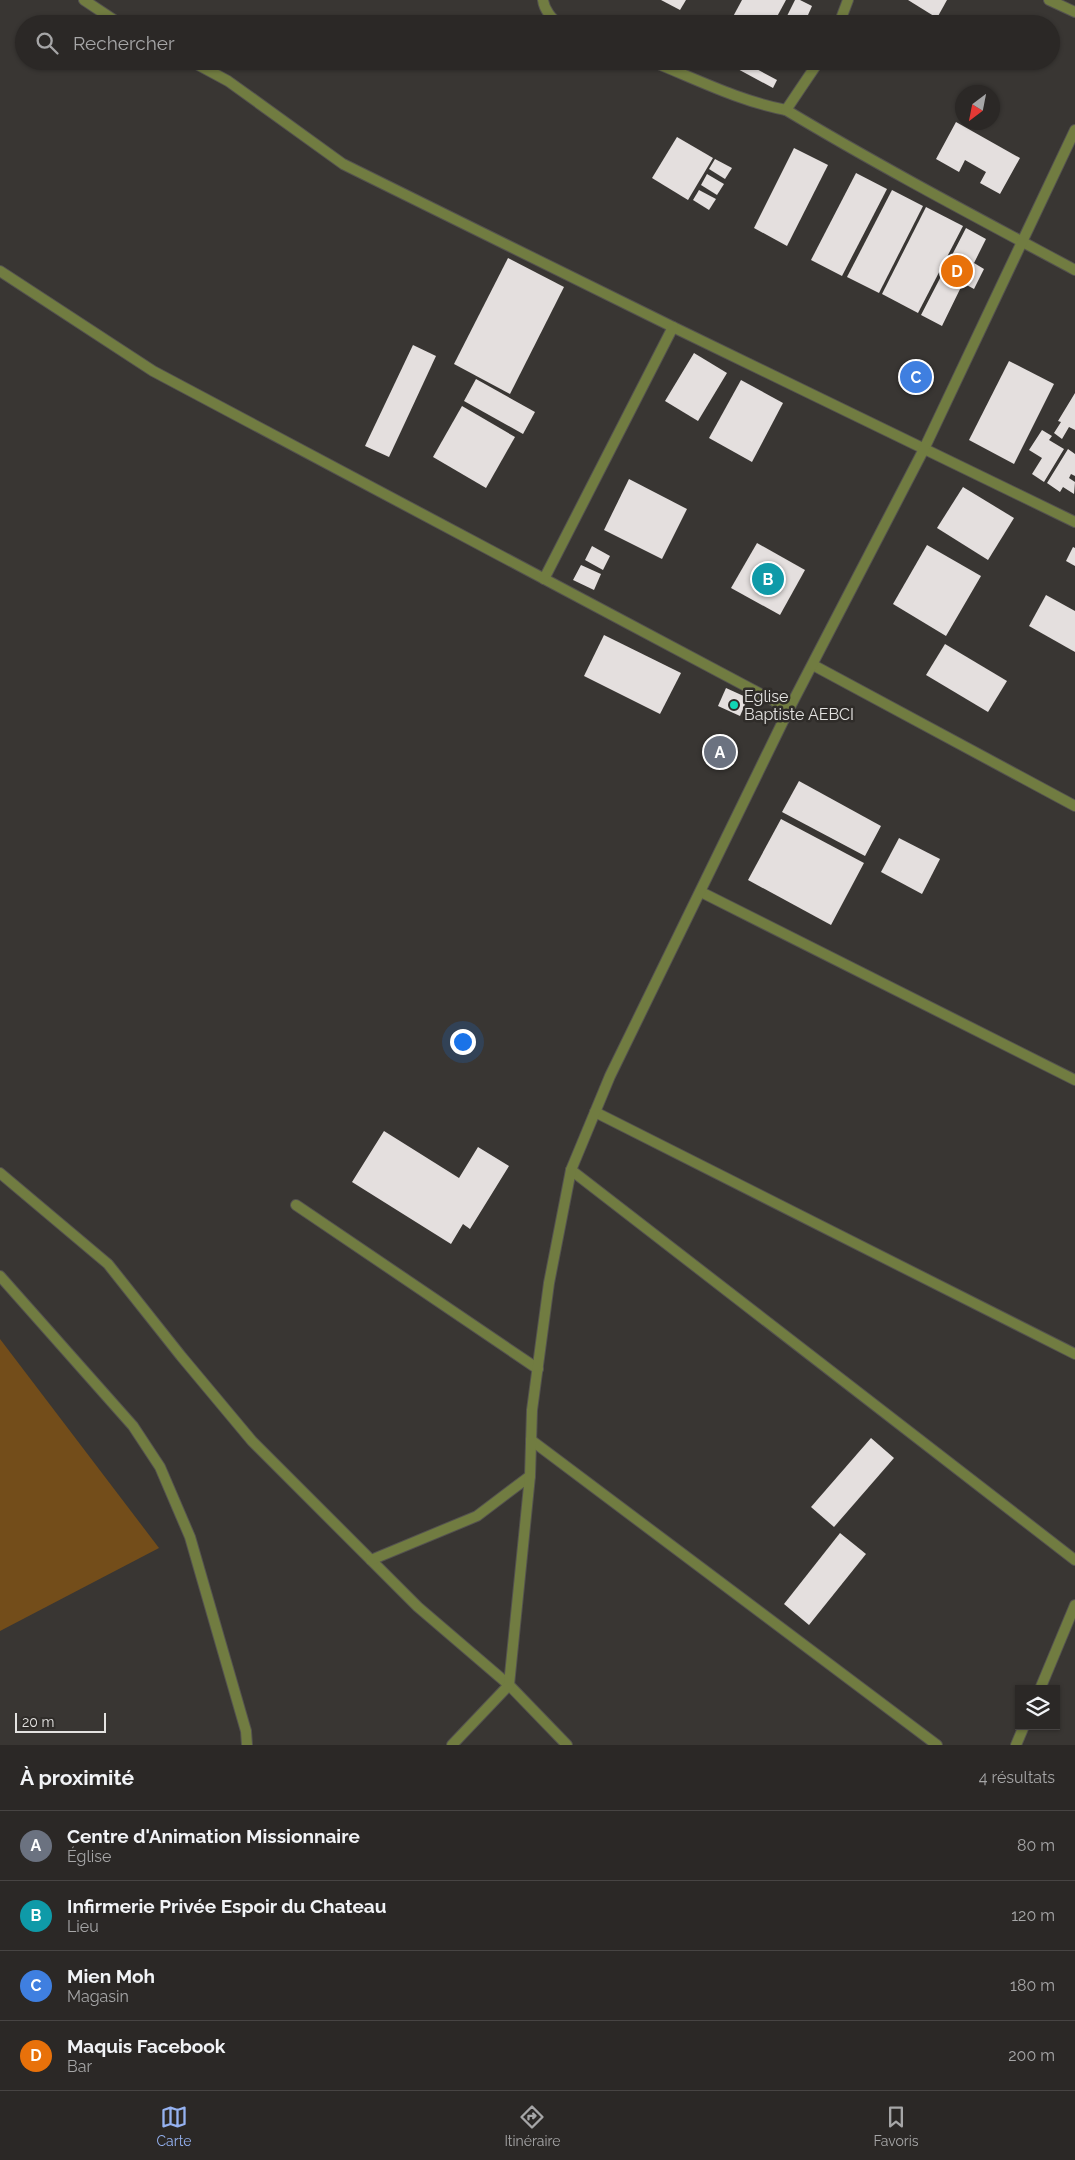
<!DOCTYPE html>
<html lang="fr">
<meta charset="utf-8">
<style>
body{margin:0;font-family:Raleway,sans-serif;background:#33302e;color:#f1f3f6}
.controls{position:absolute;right:15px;bottom:15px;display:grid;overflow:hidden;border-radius:0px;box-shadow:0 1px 4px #0004}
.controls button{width:45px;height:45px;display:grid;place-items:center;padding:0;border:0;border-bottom:1px solid #474443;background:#2b2826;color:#f1f3f6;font:25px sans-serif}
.compass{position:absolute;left:955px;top:85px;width:45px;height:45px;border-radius:50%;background:#2b2826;box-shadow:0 1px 4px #0004;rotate:212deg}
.scale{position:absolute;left:15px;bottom:12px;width:91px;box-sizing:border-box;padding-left:5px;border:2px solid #e4e3e1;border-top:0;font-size:14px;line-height:18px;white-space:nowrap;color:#e4e3e1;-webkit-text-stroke:4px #2f2c29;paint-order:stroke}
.you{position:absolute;left:462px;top:1041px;width:18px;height:18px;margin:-12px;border:4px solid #fff;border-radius:50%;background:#1a73e8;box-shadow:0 0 0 8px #1a73e833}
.badge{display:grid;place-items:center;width:32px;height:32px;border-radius:50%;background:#95b2f1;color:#fff;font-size:16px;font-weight:700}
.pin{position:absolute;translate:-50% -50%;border:2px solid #fff;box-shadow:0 1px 5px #0006}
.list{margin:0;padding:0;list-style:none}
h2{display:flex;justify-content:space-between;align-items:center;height:65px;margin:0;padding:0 20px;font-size:21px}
h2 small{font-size:16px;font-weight:400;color:#a6a6a7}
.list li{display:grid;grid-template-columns:32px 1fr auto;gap:15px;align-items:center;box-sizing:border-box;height:70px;padding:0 20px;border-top:1px solid #474443}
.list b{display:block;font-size:19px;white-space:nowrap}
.list p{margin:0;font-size:16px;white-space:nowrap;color:#a6a6a7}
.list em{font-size:16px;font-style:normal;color:#a6a6a7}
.icon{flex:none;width:28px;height:28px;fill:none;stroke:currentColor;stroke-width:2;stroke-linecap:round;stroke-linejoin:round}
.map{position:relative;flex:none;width:1075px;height:1745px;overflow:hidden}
.search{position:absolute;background:#2b2826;box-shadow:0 1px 4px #0004;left:15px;right:15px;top:15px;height:55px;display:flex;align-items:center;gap:12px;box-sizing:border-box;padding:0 18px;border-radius:28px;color:#a6a6a7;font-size:19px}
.sheet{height:345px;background:#2b2826}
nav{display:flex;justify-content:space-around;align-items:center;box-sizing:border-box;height:70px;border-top:1px solid #474443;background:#2b2826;font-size:14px;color:#a6a6a7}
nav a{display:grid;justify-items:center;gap:2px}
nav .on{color:#95b2f1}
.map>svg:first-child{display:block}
</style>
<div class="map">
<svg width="1075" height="1745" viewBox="0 0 1075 1745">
<rect width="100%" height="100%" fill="#393633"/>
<polygon fill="#734d1a" points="0,1339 159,1548 0,1631"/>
<g fill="#e4dfde">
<polygon points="661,0 686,0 680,10"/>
<polygon points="742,0 786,0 773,24 729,24"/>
<polygon points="795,0 800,0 812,6 804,24 783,24"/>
<polygon points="908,0 947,0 937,18"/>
<polygon points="723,61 753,61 751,66 777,80 773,88"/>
<polygon points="956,122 1020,158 1000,194 980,183 986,172 965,160 959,172 936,159"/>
<polygon points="677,137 713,158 688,200 652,178"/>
<polygon points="794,148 828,165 787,246 754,228"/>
<polygon points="715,159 732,168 725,179 709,169"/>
<polygon points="856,173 887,189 842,276 811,260"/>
<polygon points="707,174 724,184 717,195 701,185"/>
<polygon points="699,190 716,199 709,210 693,200"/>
<polygon points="892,190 923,206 879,293 847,277"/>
<polygon points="926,207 963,226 918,313 882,294"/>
<polygon points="966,228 986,239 974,263 984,269 974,289 963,283 942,326 921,315"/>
<polygon points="508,258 564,287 510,394 454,364"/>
<polygon points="413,345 436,356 389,457 365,446"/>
<polygon points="694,353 727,373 698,421 665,401"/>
<polygon points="1009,361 1054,384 1014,464 969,440"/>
<polygon points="476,379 535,412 523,434 464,401"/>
<polygon points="741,380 783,403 752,462 709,438"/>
<polygon points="1075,393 1075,430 1069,427 1062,439 1054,433 1061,422 1058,421"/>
<polygon points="462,406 515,437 486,488 433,457"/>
<polygon points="1042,430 1052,436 1049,440 1064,449 1044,482 1032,474 1042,458 1029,450"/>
<polygon points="1068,449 1075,454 1075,476 1071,474 1069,478 1075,482 1074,494 1063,487 1060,492 1047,483"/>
<polygon points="629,479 687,509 662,559 604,530"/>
<polygon points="963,487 1014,518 988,560 937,528"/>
<polygon points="757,543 805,570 780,615 731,588"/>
<polygon points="927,545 981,576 946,636 893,604"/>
<polygon points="592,546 610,556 603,570 585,560"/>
<polygon points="1073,547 1075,548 1075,566 1066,561"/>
<polygon points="581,565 601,574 594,590 573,580"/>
<polygon points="1046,595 1075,611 1075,652 1029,626"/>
<polygon points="604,635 681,673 660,714 584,676"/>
<polygon points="945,644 1007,681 988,712 926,675"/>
<polygon points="726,688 748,698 740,716 718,706"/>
<polygon points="799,781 881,826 865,856 782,812"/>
<polygon points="781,819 864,863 831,925 748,880"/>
<polygon points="899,838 940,859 922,894 881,872"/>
<polygon points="384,1131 459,1178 478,1147 509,1166 470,1229 463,1224 451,1244 352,1182"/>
<polygon points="871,1438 894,1458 834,1527 811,1507"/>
<polygon points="840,1533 866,1554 809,1625 784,1604"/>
</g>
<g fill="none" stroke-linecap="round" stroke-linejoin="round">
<defs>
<g id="street">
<polyline points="84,0 120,24"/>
<path d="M 543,0 C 544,9 552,20 560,24"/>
<polyline points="1049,0 1075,12"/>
<polyline points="839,24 848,0"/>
<polyline points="191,61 228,81 343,164 673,327 1075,522"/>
<path d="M 651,61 C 696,79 739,101 786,110"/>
<path d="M 819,61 L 786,110 C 881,167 978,218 1075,270"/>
<polyline points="0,271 153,371 789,709"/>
<polyline points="544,579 673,327"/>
<polyline points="813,665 1075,806"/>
<polyline points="701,892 1075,1080"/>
<polyline points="595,1112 1075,1354"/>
<polyline points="571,1170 1075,1560"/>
<polyline points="0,1173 108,1264 181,1356 252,1441 418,1607 509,1685 567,1745"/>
<polyline points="296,1205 538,1369"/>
<polyline points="0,1276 133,1426 160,1467 190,1537 246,1731 247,1745"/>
<polyline points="531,1440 937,1745"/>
<polyline points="371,1560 477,1516 530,1476 532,1410 549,1283 571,1170 610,1076 789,709 924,449 1075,130"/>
<polyline points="1040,1689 1075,1605"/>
<polyline points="452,1745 509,1685 530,1476"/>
<polyline points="1016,1745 1024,1726"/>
</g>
</defs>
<use href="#street" stroke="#54524f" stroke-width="12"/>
<use href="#street" stroke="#717c41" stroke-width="10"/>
</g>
<circle fill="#10d5b4" stroke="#2f2c29" stroke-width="2" cx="734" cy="705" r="5"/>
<g text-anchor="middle" stroke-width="5" stroke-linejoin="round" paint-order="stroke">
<g font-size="16" fill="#e4e3e1" stroke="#2f2c29" text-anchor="start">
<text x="744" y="702">Eglise<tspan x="744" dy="18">Baptiste AEBCI</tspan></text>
</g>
</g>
</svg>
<div class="controls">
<button><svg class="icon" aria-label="layers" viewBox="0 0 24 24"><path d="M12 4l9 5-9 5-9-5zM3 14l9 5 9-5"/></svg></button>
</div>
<svg class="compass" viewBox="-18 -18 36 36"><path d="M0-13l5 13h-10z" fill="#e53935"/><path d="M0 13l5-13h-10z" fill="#a6a6a7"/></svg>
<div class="scale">20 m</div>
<div class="you"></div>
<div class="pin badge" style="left:720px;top:752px;background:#6b7280">A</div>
<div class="pin badge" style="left:768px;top:579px;background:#0f9aa8">B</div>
<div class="pin badge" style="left:916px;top:377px;background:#3f7fe0">C</div>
<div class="pin badge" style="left:957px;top:271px;background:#e8710a">D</div>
<div class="search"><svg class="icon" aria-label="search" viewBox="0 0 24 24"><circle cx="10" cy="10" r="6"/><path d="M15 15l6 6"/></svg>Rechercher</div>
</div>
<section class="sheet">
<h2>À proximité<small>4 résultats</small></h2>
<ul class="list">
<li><span class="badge" style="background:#6b7280">A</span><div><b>Centre d'Animation Missionnaire</b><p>Église</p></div><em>80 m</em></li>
<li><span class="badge" style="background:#0f9aa8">B</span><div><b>Infirmerie Privée Espoir du Chateau</b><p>Lieu</p></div><em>120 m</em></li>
<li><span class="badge" style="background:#3f7fe0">C</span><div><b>Mien Moh</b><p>Magasin</p></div><em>180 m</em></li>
<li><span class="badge" style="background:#e8710a">D</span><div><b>Maquis Facebook</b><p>Bar</p></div><em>200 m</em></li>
</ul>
</section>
<nav>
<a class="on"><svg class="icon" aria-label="map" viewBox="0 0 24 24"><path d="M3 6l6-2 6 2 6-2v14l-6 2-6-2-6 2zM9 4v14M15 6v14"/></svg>Carte</a>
<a><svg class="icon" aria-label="directions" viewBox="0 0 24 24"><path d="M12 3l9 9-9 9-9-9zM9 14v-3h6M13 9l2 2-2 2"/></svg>Itinéraire</a>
<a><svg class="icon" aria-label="saved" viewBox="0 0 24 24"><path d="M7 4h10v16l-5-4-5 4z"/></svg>Favoris</a>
</nav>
